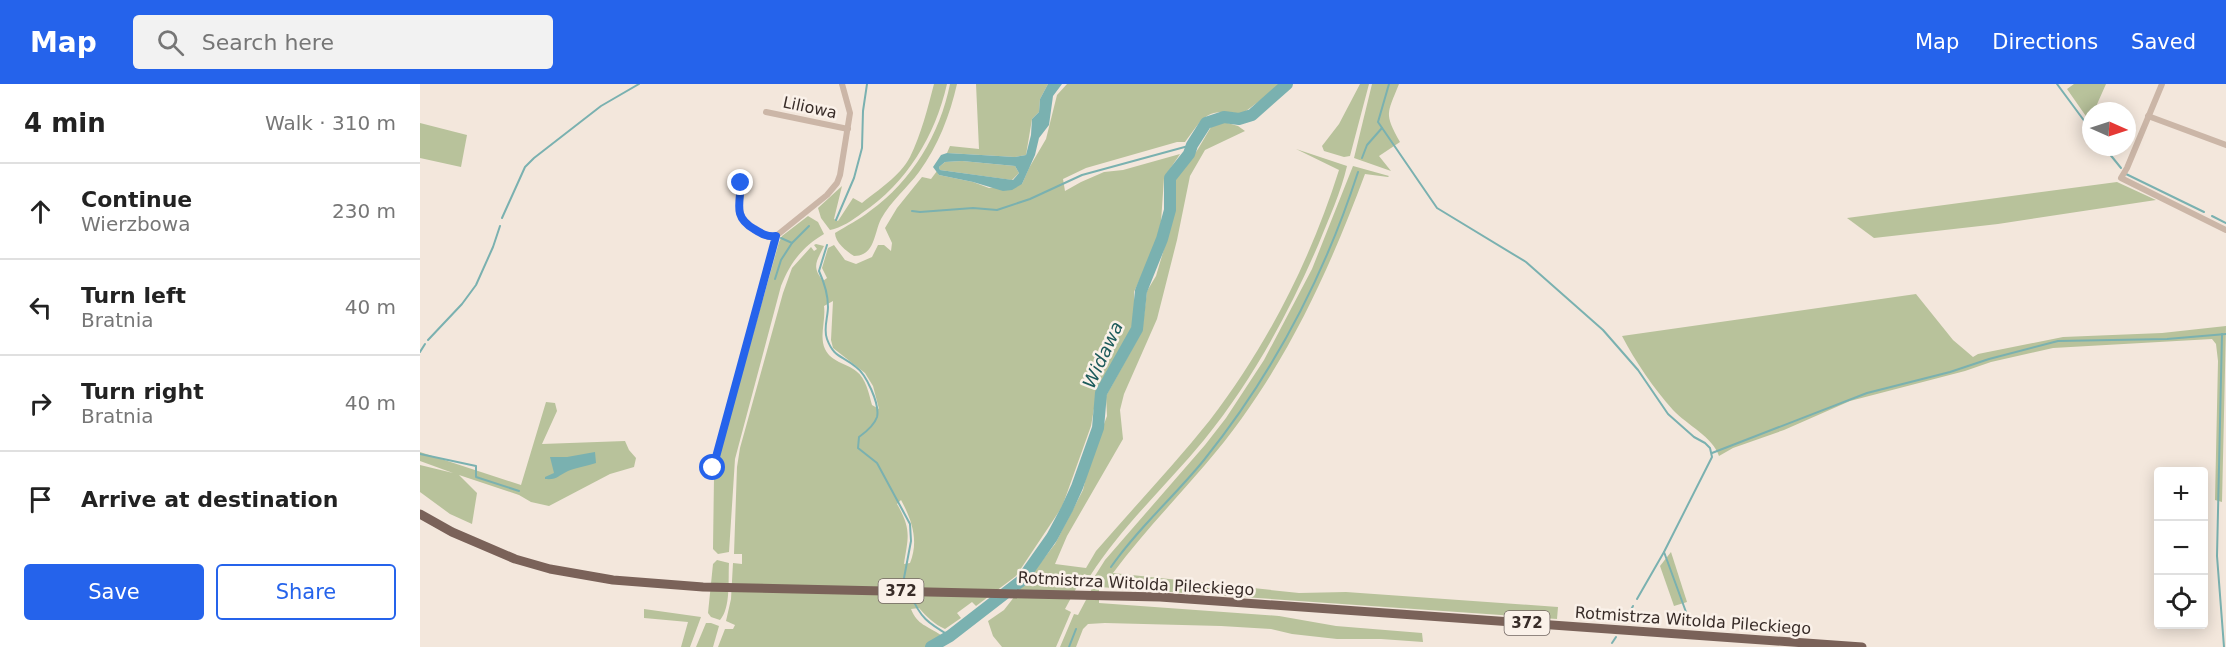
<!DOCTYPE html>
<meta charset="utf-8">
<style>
body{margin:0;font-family:"DejaVu Sans",sans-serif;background:#f2f2f2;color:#222}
.controls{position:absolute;right:18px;bottom:18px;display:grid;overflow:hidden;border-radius:6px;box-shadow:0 3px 15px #0003}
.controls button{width:54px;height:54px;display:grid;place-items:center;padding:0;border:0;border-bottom:2px solid #e0e0e0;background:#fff;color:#222;font:30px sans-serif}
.compass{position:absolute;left:1662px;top:18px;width:54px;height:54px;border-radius:50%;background:#fff;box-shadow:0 3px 15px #0003;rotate:93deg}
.stop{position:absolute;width:18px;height:18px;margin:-14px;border:4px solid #2563eb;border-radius:50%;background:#fff}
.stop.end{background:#2563eb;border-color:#fff;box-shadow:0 2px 6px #0008}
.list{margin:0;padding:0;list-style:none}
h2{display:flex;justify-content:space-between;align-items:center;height:78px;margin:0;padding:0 24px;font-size:26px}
h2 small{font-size:20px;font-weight:400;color:#767676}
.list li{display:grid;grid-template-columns:39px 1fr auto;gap:18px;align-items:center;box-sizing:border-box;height:96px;padding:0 24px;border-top:2px solid #e0e0e0}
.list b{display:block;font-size:22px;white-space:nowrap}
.list p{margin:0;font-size:20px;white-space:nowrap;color:#767676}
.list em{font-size:20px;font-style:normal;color:#767676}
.actions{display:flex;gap:12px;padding:18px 24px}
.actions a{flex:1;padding:14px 0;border:2px solid #2563eb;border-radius:6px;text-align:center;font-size:21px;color:#2563eb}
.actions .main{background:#2563eb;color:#fff}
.icon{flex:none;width:33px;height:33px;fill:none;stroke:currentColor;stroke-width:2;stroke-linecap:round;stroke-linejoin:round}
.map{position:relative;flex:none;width:1806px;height:563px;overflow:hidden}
header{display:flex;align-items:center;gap:36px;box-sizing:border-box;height:84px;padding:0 30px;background:#2563eb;color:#fff}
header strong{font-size:28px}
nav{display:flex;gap:33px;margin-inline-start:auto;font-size:21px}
.search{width:420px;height:54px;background:#f2f2f2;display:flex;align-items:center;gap:15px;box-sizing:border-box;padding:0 21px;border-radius:6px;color:#767676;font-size:22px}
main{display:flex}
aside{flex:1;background:#fff}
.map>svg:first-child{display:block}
</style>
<header>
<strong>Map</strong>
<div class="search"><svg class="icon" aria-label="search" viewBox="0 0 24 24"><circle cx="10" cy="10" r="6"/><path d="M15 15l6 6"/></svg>Search here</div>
<nav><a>Map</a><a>Directions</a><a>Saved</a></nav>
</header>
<main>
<aside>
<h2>4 min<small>Walk · 310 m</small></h2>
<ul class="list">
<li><svg class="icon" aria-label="ahead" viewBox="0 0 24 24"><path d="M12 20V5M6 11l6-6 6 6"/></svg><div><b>Continue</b><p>Wierzbowa</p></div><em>230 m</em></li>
<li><svg class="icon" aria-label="left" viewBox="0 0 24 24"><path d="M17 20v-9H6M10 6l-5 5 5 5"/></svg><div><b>Turn left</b><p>Bratnia</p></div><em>40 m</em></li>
<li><svg class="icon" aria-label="right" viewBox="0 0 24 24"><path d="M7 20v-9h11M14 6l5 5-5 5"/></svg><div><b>Turn right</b><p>Bratnia</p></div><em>40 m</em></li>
<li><svg class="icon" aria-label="arrive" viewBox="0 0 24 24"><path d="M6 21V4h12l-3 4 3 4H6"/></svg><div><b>Arrive at destination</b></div></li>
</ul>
<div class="actions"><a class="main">Save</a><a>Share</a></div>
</aside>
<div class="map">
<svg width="1806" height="563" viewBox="0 0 1806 563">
<rect width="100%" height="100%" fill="#f3e7dc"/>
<g fill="#b8c29b" fill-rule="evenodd">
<path d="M 514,0 L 527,0 C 515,52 487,99 442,129 C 433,136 421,144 410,146 L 401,134 L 398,124 L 422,102 L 414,135 L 418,137 L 433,114 L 442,119 C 458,106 480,92 490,73 C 501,51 508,23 514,0 Z"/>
<path d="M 530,0 L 537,0 C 530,31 518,62 499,88 C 487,104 471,117 461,135 C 454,149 455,172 434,172 C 426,167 415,158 415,149 C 426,142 439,136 450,127 C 492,97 520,50 530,0 Z"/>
<polygon points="556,0 628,0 620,15 619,28 612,35 606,71 595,73 527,69 530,62 559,65"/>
<path d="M 647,0 L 862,0 L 822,30 C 786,24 785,31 765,58 L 757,58 L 666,84 L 643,95 L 645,107 L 661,98 L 684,88 L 703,86 L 760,70 L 744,94 L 741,138 L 735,162 L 714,208 L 714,236 L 710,248 L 677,307 L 671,342 L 642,423 L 596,492 L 556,522 L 552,518 L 537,529 L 541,534 L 525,545 C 514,540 507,533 499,524 L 491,525 C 497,541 508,542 521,551 L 505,563 L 298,563 L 305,545 L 313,545 L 315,541 L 306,537 L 311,515 L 313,479 L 322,480 L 322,470 L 314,470 L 317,383 L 320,364 L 363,209 L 372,184 L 391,163 L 394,167 L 397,165 L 394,161 L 396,160 L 404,162 C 397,177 391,182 403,197 L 407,194 L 402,184 L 408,164 L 414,161 L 425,176 L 436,180 L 452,173 L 458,161 L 464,161 L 471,167 L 472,159 L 465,144 L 477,124 L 502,93 L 511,95 L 517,87 L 519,91 L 553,98 L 569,104 L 602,100 L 609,84 L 626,55 L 637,11 ZM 413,217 L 411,256 L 413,264 L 445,289 L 453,302 L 459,325 L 452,321 C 449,310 446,294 436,287 C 426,279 411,278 405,265 C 399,252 406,236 404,222 ZM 481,416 C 492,436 499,457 490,479 L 484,480 C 488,453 492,446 477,420 Z"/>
<polygon points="940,0 949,0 930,72 924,73 904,67 902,62 919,40"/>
<path d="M 952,0 L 979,0 C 967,30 964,29 980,58 L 959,72 L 971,87 L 934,74 Z"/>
<polygon points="1654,0 1686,0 1674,27 1671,27 1670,38 1647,5"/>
<path d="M 804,38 L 818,42 L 825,47 L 785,66 L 770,92 L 757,156 L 737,235 L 704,310 L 700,326 L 703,355 L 647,452 L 635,480 L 666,484 L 676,467 C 714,423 754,381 790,336 C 847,262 891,175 919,86 L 876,65 L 927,82 C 921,108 909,134 899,159 C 869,229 832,297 784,356 C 747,401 702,442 670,492 L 664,490 L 645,525 L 651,528 L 636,563 L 582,563 L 573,552 L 568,537 L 584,526 L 635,460 L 663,406 L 669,380 L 687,332 L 686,312 L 722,247 L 727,207 L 736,192 L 754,131 L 754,96 L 758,88 L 767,81 L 778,65 L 791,43 Z"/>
<polygon points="0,39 47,51 41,83 0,74"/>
<polygon points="542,77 595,82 599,89 592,96 520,86 519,83 525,78"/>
<path d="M 933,82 L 969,92 L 968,93 L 945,90 C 913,176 876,259 822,334 C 783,389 733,435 693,489 L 879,509 L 926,508 L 1138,523 L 1137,535 L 679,503 L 679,519 L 859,532 L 916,542 L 1002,549 L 1003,558 L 961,555 L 917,555 L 872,550 L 851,545 L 801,542 L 685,539 L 668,540 L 663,545 L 656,563 L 640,563 L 654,530 L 658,531 L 676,497 L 673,495 L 685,476 L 785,361 L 806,334 L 844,276 L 892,185 Z"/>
<polygon points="1697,98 1736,116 1578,140 1454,154 1427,134"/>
<path d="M 388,132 L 398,138 L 404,150 C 382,163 370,179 361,202 L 315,375 L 309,468 L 298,470 L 293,465 L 294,393 L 296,381 L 359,158 L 362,152 Z"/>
<path d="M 1496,210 L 1533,256 L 1553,273 L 1558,270 L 1643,253 L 1742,249 L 1806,242 L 1802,418 L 1795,416 L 1798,277 L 1796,260 L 1792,255 L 1633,264 L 1571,278 L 1545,287 L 1430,317 L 1364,346 L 1313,364 L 1299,372 C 1293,353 1267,341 1253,326 C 1234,305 1215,277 1202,252 Z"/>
<polygon points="126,318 135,319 137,327 122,360 205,357 209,366 216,374 214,383 190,390 129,422 111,418 99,411 39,391 57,409 52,440 30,430 0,408 0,381 33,389 0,377 0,368 101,401"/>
<polygon points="1251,468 1267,518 1254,522 1240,482"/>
<path d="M 297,476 L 309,479 C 308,495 311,524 300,536 L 291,533 L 288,529 L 293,480 Z"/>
<polygon points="224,525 281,533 270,563 261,563 268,538 224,534"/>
<polygon points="286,539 291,539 299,542 293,563 276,563"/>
</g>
<g fill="#7ab1b0" fill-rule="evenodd">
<path d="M 628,0 L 642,0 L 633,12 L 629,41 L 619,54 L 615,71 L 602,100 L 592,106 L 583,107 L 553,98 L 519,91 L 513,83 L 521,71 L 527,69 L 595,73 L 606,71 L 611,51 L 612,35 L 619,28 L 620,15 ZM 542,77 L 595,82 L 599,89 L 593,96 L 520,86 L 519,83 L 525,78 Z"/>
<path d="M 175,368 L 176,379 C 168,382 154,384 148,387 C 137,392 138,396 125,395 L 125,393 L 134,389 L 130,373 L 147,373 Z"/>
</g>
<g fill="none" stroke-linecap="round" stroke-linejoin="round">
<g stroke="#7ab1b0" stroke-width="2">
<polyline points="969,0 958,38 1017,124 1106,178 1183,246 1218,286 1248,330 1274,353 1285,359 1290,364 1292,373 1244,468 1217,515"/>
<polyline points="1637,0 1671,46"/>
<polyline points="1684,63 1701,84"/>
<polyline points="942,74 947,61 962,44"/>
<polyline points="1706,90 1784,128"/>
<polyline points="492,127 500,128 553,124 577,126 610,115 662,91 772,61"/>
<polyline points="1792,132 1806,139"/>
<polyline points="82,134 105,83 114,74 181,22 219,0"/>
<polyline points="416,136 434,94 442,64 443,27 447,0"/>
<polyline points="372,159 389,142"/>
<path d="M 407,161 L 399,187 C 404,198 408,210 408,223 C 408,233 403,245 407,255 C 414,274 422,271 436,283 C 446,290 460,320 457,333 C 454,342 446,348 439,353 L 438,364 L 457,379 L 490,440 L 491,457 L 484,494 L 488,504"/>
<polyline points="355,195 361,176 372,159 361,154"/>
<polyline points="1802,250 1797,472 1804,563"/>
<polyline points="8,256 42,220 56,201 73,163 80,142"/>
<polyline points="0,268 5,260"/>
<polyline points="1292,369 1447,309 1530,288 1569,275 1638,257 1747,255 1806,250"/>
<polyline points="0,370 56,382 56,393 99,407"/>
<polyline points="1244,468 1266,528"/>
<path d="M 691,483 C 718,444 754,413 784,376 C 852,291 904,193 938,88"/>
<path d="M 490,509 C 500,534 508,539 530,552"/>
<polyline points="1205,537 1213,522"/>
<polyline points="1192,559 1196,553"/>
<polyline points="649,563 656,545"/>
</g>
<polyline stroke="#7ab1b0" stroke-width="12" points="511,563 530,552 601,497 632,453 647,425 657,403 678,344 681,309 717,245 721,207 742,155 750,126 750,94 769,70 772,61 786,39 804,33 819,35 832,31 867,0"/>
<g stroke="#cbb6a7" stroke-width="6">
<polyline points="1742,0 1707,84 1701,94 1806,146"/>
<polyline points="346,28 428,45"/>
<polyline points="1728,32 1806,61"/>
<path d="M 321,99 C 319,136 316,134 348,153 L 356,152"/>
<polyline points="293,384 356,152 407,111 417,99 420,91 430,29 422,0"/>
</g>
<polyline stroke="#7a6259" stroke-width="9" points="0,430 32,448 95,475 130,485 193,496 283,503 740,513 1442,563"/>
</g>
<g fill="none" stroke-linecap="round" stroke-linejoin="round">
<path stroke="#2563eb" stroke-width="8" d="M 293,384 L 356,152 C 347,153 342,150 334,145 C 313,133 320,120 321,99"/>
</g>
<g text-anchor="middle" stroke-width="5" stroke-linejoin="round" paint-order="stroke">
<g fill="#faf1e9" stroke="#726762" stroke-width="1.5">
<rect x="458.5" y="495" width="45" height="24" rx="4.5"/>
<rect x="1084.5" y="527" width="45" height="24" rx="4.5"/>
</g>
<g font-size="15" font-weight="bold" fill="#382c28">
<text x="481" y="512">372</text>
<text x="1107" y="544">372</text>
</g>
<g font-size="16" fill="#382c28" stroke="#faf1e9">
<text transform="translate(390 23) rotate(12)" y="6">Liliowa</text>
<text transform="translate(716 499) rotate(3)" y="6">Rotmistrza Witolda Pileckiego</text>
<text transform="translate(1273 536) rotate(4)" y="6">Rotmistrza Witolda Pileckiego</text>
</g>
<g font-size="18" font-style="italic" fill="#1c5a5b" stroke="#faf1e9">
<text transform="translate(683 271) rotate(-65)" y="6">Widawa</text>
</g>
</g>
</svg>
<div class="controls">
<button>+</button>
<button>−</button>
<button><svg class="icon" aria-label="locate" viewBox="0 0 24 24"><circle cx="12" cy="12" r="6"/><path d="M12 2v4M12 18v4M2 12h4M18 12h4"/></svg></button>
</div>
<svg class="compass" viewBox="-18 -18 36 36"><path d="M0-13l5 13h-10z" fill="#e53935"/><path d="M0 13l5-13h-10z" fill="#767676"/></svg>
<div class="stop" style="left:293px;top:384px"></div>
<div class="stop end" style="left:321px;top:99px"></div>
</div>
</main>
